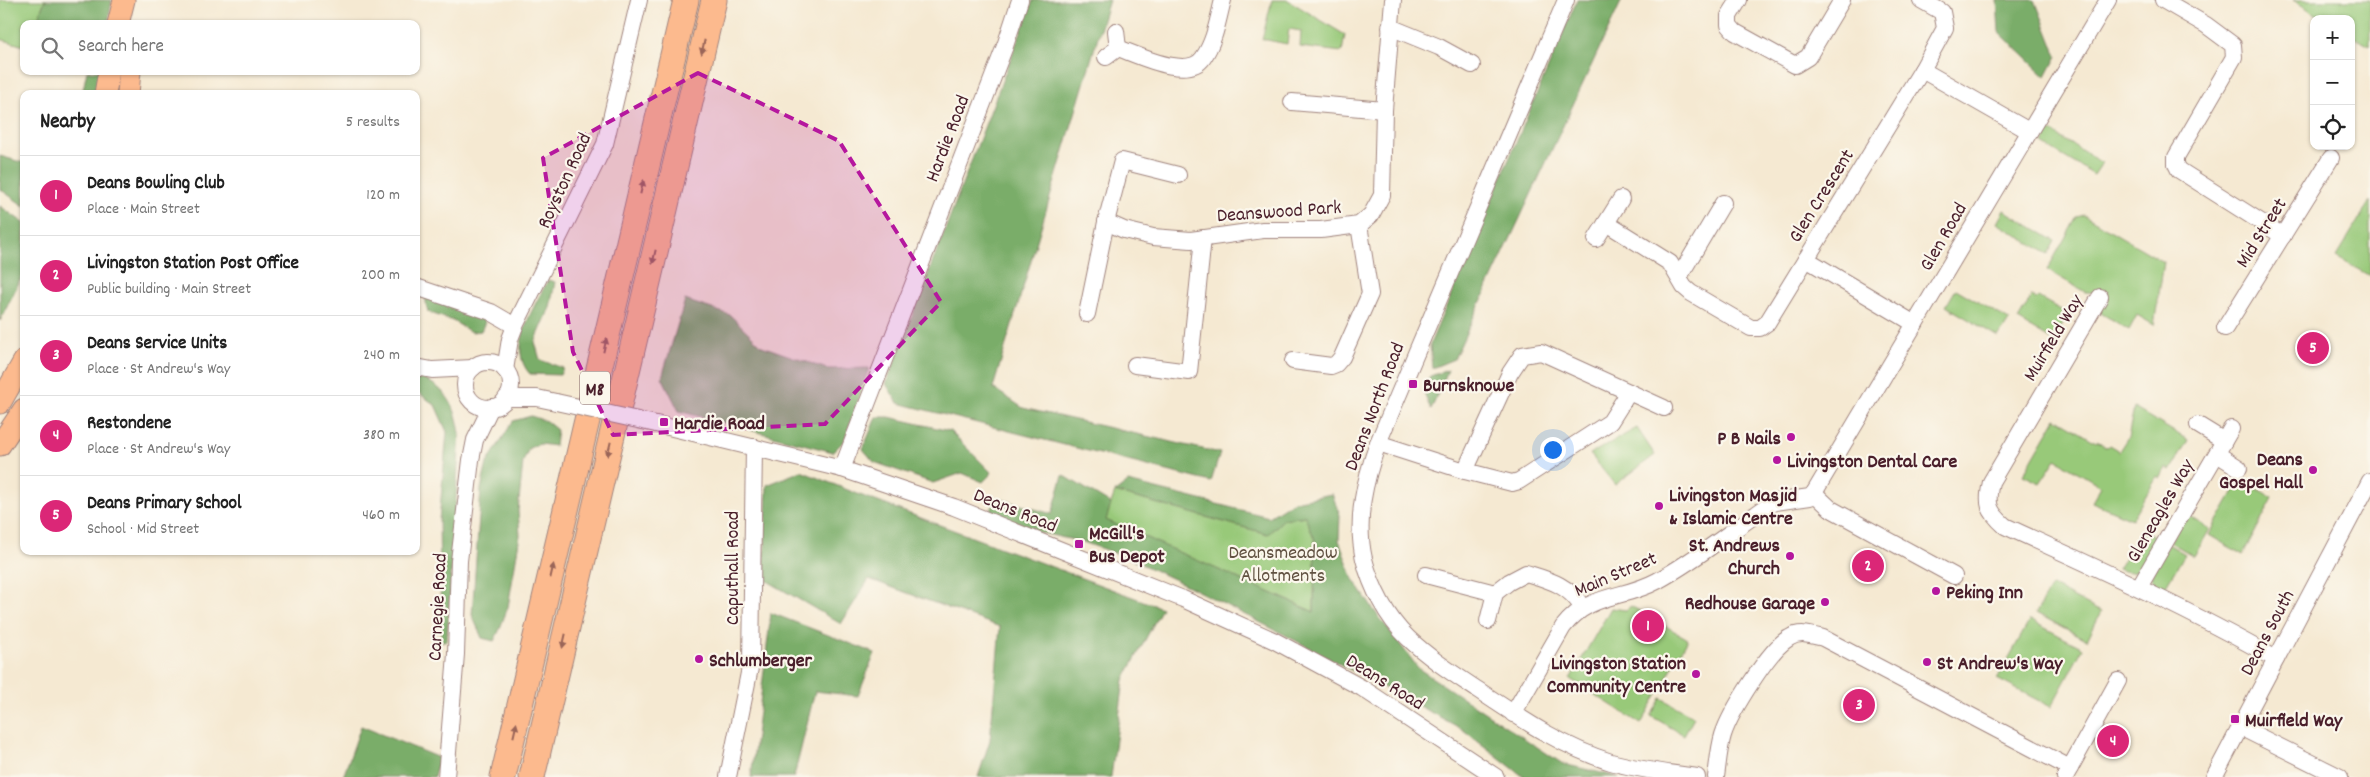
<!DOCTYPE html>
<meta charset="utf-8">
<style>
body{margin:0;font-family:Dekko,sans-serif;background:#f2f2f2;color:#222}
.controls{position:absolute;right:15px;top:15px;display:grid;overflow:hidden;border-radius:10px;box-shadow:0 1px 4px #0004}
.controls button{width:45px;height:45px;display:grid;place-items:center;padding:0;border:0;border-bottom:1px solid #e0e0e0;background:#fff;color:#222;font:25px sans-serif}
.you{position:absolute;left:1552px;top:449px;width:18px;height:18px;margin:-12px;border:4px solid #fff;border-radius:50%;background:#1a73e8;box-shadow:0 0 0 8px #1a73e833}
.badge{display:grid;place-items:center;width:32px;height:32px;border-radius:50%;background:#db2777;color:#fff;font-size:16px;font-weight:700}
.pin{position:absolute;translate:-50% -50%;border:2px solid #fff;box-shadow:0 1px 5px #0006}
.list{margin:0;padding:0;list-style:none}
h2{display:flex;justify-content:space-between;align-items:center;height:65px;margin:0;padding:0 20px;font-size:21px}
h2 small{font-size:16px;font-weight:400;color:#767676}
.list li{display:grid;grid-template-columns:32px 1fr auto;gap:15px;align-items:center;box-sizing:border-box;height:80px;padding:0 20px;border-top:1px solid #e0e0e0}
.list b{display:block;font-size:19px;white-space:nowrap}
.list p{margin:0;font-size:16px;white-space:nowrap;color:#767676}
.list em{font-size:16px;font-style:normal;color:#767676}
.icon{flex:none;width:28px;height:28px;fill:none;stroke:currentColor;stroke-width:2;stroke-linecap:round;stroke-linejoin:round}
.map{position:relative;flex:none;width:2370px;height:777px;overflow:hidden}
.search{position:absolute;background:#fff;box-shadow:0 1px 4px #0004;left:20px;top:20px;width:400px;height:55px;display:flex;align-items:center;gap:12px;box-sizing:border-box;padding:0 18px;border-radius:10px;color:#767676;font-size:19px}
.panel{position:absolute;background:#fff;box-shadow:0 1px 4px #0004;left:20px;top:90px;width:400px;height:465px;border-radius:10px}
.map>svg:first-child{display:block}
</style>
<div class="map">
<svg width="2370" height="777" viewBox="0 0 2370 777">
<rect width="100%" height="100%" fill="#fbf7ec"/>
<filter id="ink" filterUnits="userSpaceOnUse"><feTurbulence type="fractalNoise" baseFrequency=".02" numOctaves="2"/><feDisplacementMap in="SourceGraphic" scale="10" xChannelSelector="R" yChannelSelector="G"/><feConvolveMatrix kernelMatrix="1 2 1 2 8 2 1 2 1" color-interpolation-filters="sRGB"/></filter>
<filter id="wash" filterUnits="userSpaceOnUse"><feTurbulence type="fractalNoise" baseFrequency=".0096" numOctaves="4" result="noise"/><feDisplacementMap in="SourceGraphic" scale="20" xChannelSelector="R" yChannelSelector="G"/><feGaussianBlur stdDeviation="1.12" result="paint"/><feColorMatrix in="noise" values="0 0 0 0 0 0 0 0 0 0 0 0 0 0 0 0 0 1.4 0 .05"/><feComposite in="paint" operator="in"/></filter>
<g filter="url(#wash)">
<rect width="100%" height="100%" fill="#f5e9d2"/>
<g fill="#98c979" stroke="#717452">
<polygon points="0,0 45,0 36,24 24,24 24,46 0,39"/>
<polygon points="1272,0 1288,0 1345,35 1342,52 1300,47 1301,31 1289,29 1287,44 1262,39"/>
<polygon points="2293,0 2370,0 2370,45 2351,35 2351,19 2320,19 2321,17"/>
<polygon points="2050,131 2102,163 2094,175 2043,144"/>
<polygon points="2370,201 2370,276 2336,257"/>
<polygon points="2004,210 2055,241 2048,254 1997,223"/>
<polygon points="2084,215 2164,262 2154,325 2137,315 2129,330 2099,312 2100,293 2085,292 2047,270 2077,217"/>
<polygon points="1956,289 2009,320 1998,337 1946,306"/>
<polygon points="2032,296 2036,299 2038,297 2068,314 2053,341 2018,320"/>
<polygon points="2134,408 2188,440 2170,471 2166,468 2160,479 2157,477 2132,519 2092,502 2101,486 2056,459 2040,483 2023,475 2056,418 2096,442 2097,441 2107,447 2109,445 2119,451 2128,437"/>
<polygon points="1637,428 1655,455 1615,485 1590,454"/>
<polygon points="2241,479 2273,498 2243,555 2209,535"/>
<polygon points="1115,492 1268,534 1284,519 1306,516 1315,540 1314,612 1105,520"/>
<polygon points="2186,514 2210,529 2194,556 2170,542"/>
<path d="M 2142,529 L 2159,539 C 2149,556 2142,580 2118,569 Z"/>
<polygon points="2168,544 2185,554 2162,592 2156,587 2151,577"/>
<polygon points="2051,586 2101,612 2087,640 2036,613"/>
<polygon points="1631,606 1688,639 1641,724 1570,679 1611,608 1626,610"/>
<polygon points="2030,620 2083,648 2051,707 1997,679"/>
<polygon points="1661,698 1694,717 1684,735 1651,716"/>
</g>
<g fill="#7aad69" stroke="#62664a">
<polygon points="45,0 112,0 108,24 36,24"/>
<polygon points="1033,0 1109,0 993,388 1023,408 1220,453 1211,482 898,403 886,384"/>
<polygon points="1577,0 1622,0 1454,359 1432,368 1430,344"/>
<polygon points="1997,0 2035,0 2057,56 2046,77 1999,32"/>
<polygon points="87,71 100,71 95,94 82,94"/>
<polygon points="0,156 24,163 24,206 0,189"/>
<polygon points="0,206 24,223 24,272 0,321"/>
<path d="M 548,280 L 555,282 L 550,308 L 535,342 L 540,360 L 563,368 L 560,375 L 530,374 C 506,348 535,306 548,280 Z"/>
<polygon points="425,297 473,311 485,322 481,331 471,332 453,321 428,312"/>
<polygon points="685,300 730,315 762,346 827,369 869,368 844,441 833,452 679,411 662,377"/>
<polygon points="1448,370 1431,410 1423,391 1430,376"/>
<path d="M 416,376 C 445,386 456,404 460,434 L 447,641 L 441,641 L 439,520 L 447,432 L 435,405 L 416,391 Z"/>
<polygon points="531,416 546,421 557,430 555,446 540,444 529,448 523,462 518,511 520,535 508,607 499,631 494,641 482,638 472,615 481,489 487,463 513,421"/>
<polygon points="876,417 889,417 950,431 992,473 983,482 962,473 933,483 874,462 863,449"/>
<polygon points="801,471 870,499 1162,608 1124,680 1111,777 978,777 990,740 1000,627 869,579 841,624 764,579 767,485"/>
<polygon points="1063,475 1111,504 1106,520 1314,612 1315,540 1305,516 1284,519 1268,534 1115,492 1128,482 1269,517 1294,501 1332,494 1340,515 1339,540 1353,579 1373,609 1419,669 1563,764 1619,777 1524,777 1462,729 1287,636 1184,584 1126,557 1083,542 1032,531 989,514 997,498 1052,514"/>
<polygon points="771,613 875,653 858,696 815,691 794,777 751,777"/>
<polygon points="361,726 439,758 434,777 343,777"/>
</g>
</g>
<g filter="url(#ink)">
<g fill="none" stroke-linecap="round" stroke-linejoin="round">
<defs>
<g id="minor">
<path d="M 1566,0 L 1378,443 C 1365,480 1355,519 1364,559 C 1371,587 1387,618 1408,638 C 1429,658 1454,674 1478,690 C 1520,718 1562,747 1611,762 C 1639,770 1669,773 1697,777"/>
<polyline points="1739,0 1729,16 1729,25 1735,32 1795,65 1808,57 1842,0"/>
<polyline points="2163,0 2206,25 2233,45 2234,57 2176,157 2176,164 2179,170 2283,236"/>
<polyline points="1390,27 1439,47 1472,65"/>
<polyline points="1116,31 1118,48"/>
<path d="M 1106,57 L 1118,48 C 1138,55 1188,80 1203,58 C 1215,41 1218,19 1223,0"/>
<polyline points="1922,70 2029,131"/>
<polyline points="1292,102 1384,110"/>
<polyline points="1106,222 1124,230 1153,237 1191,240 1263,230 1321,230 1359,225 1371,215 1382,195 1384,110 1393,0"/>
<polyline points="1606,223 1670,263 1684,287 1691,293 1751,328 1760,328 1767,323 1922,70 1945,28 1942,12 1921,0"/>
<polyline points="1596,239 1621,199"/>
<polyline points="1806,259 1915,324"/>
<polyline points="1679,277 1723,203"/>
<polyline points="416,287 491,312 515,326"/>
<path d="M 2100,297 L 1991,482 C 1986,504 1988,511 2005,526 C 2097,568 2188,609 2276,659"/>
<polyline points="1087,314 1106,222 1122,161 1178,175"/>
<polyline points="2225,328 2331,158"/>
<polyline points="1293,361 1331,366 1336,364 1342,357 1370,294 1359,225"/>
<circle cx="488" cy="385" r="23"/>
<polyline points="1135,365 1189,372 1203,238"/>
<polyline points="416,367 432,370 473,368"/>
<polyline points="505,370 510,339 515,326 605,144 639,0"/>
<polyline points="506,398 537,398 556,402"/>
<polyline points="656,424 842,469 954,507 1183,599 1275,641 1362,688 1496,777"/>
<polyline points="2198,425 2224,441"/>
<polyline points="1378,443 1465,471 1512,483 1519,481 1610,422 1629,392"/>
<polyline points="2217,454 2239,468"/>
<polyline points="842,469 1005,46 1020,0"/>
<polyline points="1465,471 1510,373 1522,355 1541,352 1664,408"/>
<polyline points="1814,493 1831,509 1954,576"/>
<path d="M 1426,575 L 1495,593 L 1509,582 L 1526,573 C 1549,580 1569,585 1582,607"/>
<polyline points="2139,587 2231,429"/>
<polyline points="1488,621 1495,593"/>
<path d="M 1513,714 L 1563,627 C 1590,592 1622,600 1657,581 C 1696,560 1731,531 1768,506 L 1775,502 L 1810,497 L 1814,493 L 2108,0"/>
<polyline points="2240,727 2340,777"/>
<polyline points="446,777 456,654 459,561 471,460 475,440 491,407"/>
<polyline points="728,777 751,663 754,447"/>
<path d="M 1716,777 C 1718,763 1719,748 1723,735 C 1730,713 1769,649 1789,638 C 1800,631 1811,635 1823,638 L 2070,768"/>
<polyline points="2065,777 2118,681"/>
<polyline points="2214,777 2370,481"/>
</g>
<g id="major">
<polyline points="118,24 124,0"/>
<polyline points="105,94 109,71"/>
<polyline points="128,94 130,71"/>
<polyline points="0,403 24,361"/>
<polyline points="0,445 24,409"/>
</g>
<g id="highway">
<polyline points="503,777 686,0"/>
<polyline points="532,777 714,0"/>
</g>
</defs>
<use href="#minor" stroke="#a0847e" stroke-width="18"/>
<use href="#major" stroke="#a0847e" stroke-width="23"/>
<use href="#highway" stroke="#a0847e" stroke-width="27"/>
<use href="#minor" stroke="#fff" stroke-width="16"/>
<use href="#major" stroke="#fcba8e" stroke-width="21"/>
<use href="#highway" stroke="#fcba8e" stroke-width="25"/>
<defs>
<polyline id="minor-bridge" points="556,402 656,424"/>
</defs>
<use href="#minor-bridge" stroke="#a0847e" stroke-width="18" stroke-linecap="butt"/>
<use href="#minor-bridge" stroke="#fff" stroke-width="16"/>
</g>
<defs><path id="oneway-solid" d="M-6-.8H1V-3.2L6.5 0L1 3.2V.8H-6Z" transform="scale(1.25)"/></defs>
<g fill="#9a6558">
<use href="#oneway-solid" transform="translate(703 47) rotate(103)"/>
<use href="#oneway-solid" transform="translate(642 187) rotate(-77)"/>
<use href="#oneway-solid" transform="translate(654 257) rotate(103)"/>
<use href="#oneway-solid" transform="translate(605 345) rotate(-77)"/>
<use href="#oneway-solid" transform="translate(609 449) rotate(103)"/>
<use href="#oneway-solid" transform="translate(552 571) rotate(-77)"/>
<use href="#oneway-solid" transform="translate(564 641) rotate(103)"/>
<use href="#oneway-solid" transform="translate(515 730) rotate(-77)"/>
</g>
</g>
<path fill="#b5179e" fill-opacity="0.2" stroke="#b5179e" stroke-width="4" stroke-dasharray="10 6" stroke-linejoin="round" d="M 698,73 L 839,141 L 941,302 L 825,424 L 613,435 L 573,352 L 543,158 Z"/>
<g fill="#b5179e" stroke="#fbf7ec" stroke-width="2">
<rect x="1408" y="379" width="10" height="10" rx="2.5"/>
<rect x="659" y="417" width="10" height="10" rx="2.5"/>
<circle cx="1791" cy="437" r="5"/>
<circle cx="1777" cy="460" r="5"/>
<circle cx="2313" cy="470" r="5"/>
<circle cx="1659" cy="506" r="5"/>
<rect x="1074" y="539" width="10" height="10" rx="2.5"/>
<circle cx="1790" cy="556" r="5"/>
<circle cx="1936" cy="591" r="5"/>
<circle cx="1825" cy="602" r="5"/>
<circle cx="699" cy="659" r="5"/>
<circle cx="1927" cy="662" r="5"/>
<circle cx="1696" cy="674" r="5"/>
<rect x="2230" y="714" width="10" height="10" rx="2.5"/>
</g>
<g text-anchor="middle" stroke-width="4.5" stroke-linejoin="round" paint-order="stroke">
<rect fill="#fbf7ec" stroke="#7f6065" stroke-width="1" x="580" y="371.5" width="30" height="33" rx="4"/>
<g font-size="19" font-weight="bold" fill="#4a1f2b">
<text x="595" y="395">M8</text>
</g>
<g font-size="20" fill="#4a1f2b" stroke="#fbf7ec">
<text transform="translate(946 138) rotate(-69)" y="7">Hardie Road</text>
<text transform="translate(563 180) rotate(-65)" y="7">Royston Road</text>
<text transform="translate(1820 195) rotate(-58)" y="7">Glen Crescent</text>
<text transform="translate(1279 210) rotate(-4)" y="7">Deanswood Park</text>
<text transform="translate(2260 232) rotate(-58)" y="7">Mid Street</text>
<text transform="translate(1942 236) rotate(-60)" y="7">Glen Road</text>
<text transform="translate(2052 337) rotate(-59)" y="7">Muirfield Way</text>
<text transform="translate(1373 406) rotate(-69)" y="7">Deans North Road</text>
<text transform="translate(1016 509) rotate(22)" y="7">Deans Road</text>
<text transform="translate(2159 510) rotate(-60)" y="7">Gleneagles Way</text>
<text transform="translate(731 568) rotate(-90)" y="7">Caputhall Road</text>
<text transform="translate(1615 573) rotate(-23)" y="7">Main Street</text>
<text transform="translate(436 607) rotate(-87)" y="7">Carnegie Road</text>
<text transform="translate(2266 632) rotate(-62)" y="7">Deans South</text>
<text transform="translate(1386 681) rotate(32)" y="7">Deans Road</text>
</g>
<g font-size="20" font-weight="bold" fill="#4a1f2b" stroke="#fbf7ec" text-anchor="start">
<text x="1423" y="391">Burnsknowe</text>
<text x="674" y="429">Hardie Road</text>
<text x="1781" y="444" text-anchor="end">P B Nails</text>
<text x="2303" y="465" text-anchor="end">Deans<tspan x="2303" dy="23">Gospel Hall</tspan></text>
<text x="1787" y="467">Livingston Dental Care</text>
<text x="1669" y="501">Livingston Masjid<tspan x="1669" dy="23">&amp; Islamic Centre</tspan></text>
<text x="1089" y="539">McGill's<tspan x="1089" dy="23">Bus Depot</tspan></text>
<text x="1780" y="551" text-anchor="end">St. Andrews<tspan x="1780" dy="23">Church</tspan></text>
<text x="1946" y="598">Peking Inn</text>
<text x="1815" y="609" text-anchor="end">Redhouse Garage</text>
<text x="709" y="666">Schlumberger</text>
<text x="1686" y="669" text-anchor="end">Livingston Station<tspan x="1686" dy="23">Community Centre</tspan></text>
<text x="1937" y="669">St Andrew's Way</text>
<text x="2245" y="726">Muirfield Way</text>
</g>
<g font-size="20" fill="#615242" stroke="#fbf7ec">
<text x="1283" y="558">Deansmeadow<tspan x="1283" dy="23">Allotments</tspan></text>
</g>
</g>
</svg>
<div class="controls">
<button>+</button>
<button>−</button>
<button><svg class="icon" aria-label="locate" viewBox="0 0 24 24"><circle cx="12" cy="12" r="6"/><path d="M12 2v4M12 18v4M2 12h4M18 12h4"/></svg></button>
</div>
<div class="you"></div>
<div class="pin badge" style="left:1648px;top:626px">1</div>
<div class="pin badge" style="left:1868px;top:566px">2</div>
<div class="pin badge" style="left:1859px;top:705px">3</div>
<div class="pin badge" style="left:2113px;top:741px">4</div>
<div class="pin badge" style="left:2313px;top:348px">5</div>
<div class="search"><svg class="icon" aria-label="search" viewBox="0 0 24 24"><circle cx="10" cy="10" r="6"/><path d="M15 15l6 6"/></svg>Search here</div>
<section class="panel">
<h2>Nearby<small>5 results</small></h2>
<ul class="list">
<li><span class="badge">1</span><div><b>Deans Bowling Club</b><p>Place · Main Street</p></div><em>120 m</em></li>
<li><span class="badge">2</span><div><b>Livingston Station Post Office</b><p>Public building · Main Street</p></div><em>200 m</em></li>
<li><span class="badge">3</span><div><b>Deans Service Units</b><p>Place · St Andrew's Way</p></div><em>240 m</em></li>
<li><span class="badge">4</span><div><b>Restondene</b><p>Place · St Andrew's Way</p></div><em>380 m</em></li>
<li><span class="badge">5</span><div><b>Deans Primary School</b><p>School · Mid Street</p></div><em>460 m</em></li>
</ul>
</section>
</div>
